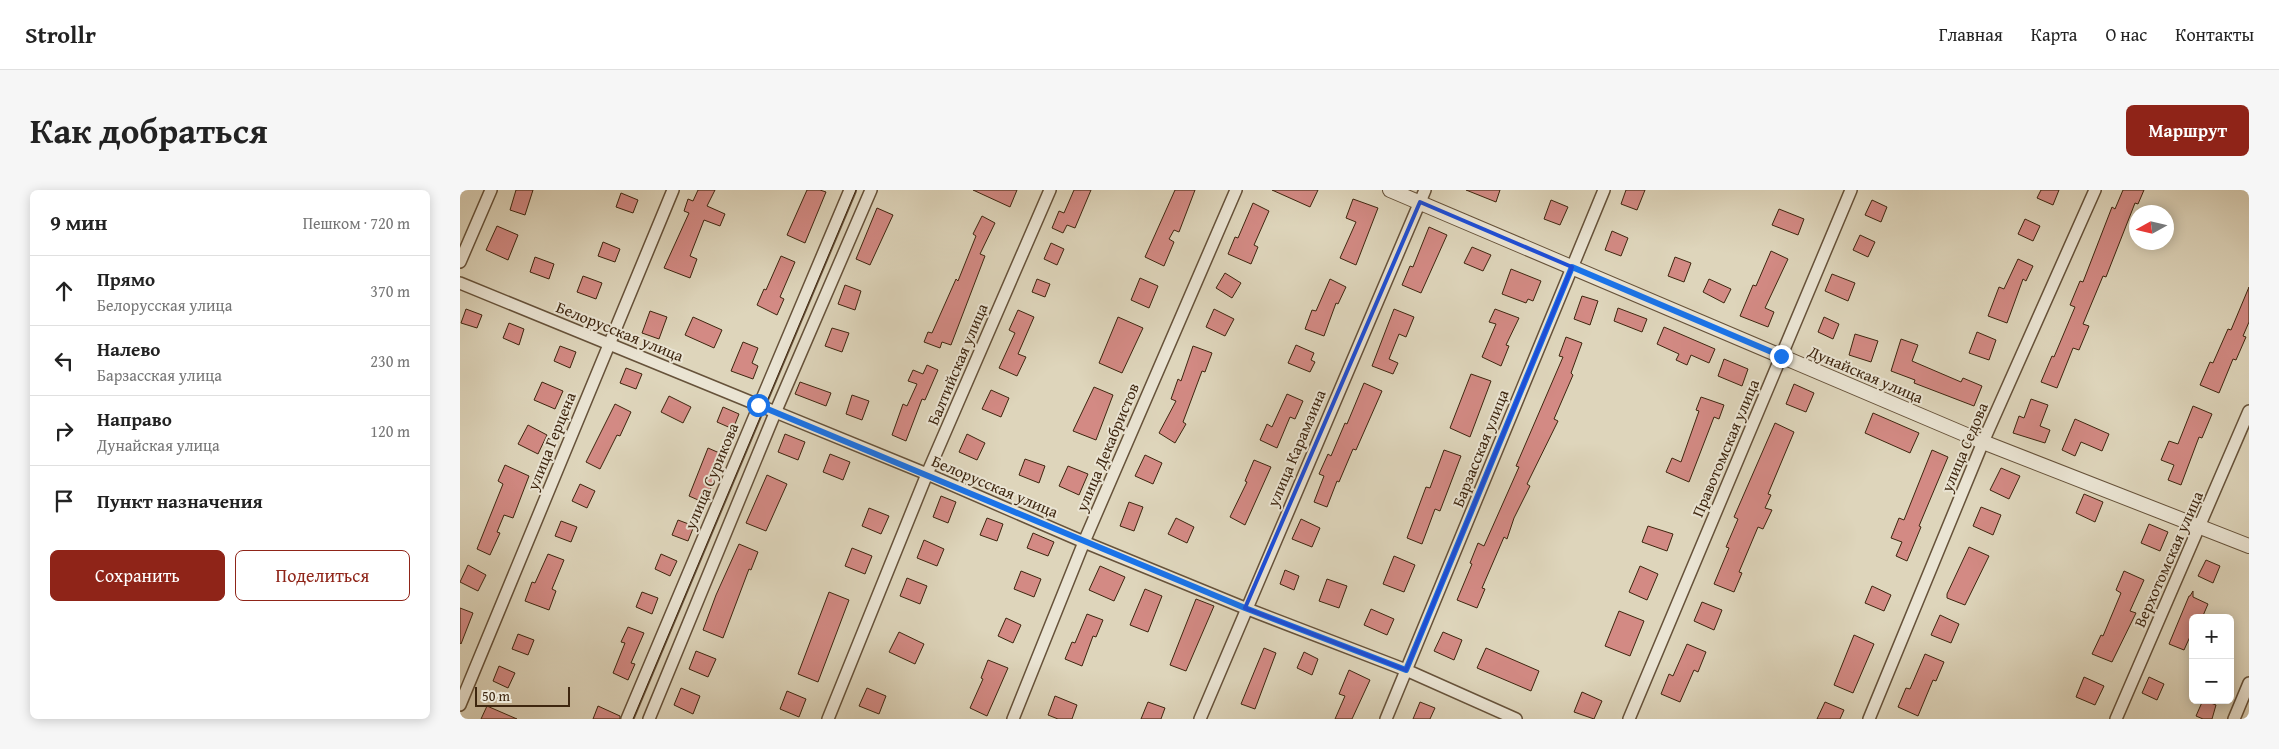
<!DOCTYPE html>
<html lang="ru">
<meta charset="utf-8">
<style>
body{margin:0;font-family:"Gentium Book Plus",serif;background:#f6f6f6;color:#222}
.controls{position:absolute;right:15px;bottom:15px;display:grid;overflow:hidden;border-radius:8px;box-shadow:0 2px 12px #0003}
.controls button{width:45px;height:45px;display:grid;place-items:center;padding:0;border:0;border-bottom:1px solid #e0e0e0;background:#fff;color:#222;font:25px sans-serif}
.compass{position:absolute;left:1669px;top:15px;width:45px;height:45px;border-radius:50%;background:#fff;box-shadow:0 2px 12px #0003;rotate:262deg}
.scale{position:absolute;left:15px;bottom:12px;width:95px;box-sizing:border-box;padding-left:5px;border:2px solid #3e260f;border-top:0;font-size:14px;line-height:18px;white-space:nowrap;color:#3e260f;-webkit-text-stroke:4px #eae4d3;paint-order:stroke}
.stop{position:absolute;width:15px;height:15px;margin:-11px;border:4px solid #1a73e8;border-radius:50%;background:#fff}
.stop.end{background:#1a73e8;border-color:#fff;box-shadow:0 1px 5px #0008}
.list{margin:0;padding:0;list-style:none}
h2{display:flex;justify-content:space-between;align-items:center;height:65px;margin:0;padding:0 20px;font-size:21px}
h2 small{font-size:16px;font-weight:400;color:#767676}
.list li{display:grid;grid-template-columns:32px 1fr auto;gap:15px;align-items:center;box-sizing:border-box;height:70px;padding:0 20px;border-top:1px solid #e0e0e0}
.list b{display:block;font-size:19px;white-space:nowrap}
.list p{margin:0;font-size:16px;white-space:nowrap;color:#767676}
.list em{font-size:16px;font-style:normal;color:#767676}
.actions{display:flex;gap:10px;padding:15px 20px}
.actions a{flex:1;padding:11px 0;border:1px solid #8f2418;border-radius:8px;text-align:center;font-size:18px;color:#8f2418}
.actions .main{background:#8f2418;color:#fff}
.icon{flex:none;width:28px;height:28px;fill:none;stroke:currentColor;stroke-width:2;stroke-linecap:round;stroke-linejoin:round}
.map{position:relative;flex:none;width:1789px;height:529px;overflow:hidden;border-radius:8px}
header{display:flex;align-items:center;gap:30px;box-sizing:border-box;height:70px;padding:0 25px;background:#fff;border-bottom:1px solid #e0e0e0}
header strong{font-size:24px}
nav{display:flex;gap:28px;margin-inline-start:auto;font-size:18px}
.intro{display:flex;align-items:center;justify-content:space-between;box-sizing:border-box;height:120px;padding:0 30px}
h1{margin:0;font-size:35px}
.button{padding:12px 22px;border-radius:8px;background:#8f2418;color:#fff;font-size:18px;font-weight:700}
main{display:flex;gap:30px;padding:0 30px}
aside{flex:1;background:#fff;border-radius:8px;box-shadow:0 2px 12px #0003}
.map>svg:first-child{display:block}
</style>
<header>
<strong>Strollr</strong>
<nav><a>Главная</a><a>Карта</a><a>О нас</a><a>Контакты</a></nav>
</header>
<div class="intro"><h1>Как добраться</h1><a class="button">Маршрут</a></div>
<main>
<aside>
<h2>9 мин<small>Пешком · 720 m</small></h2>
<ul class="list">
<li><svg class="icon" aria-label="ahead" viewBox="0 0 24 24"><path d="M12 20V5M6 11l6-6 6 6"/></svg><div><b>Прямо</b><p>Белорусская улица</p></div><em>370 m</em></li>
<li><svg class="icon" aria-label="left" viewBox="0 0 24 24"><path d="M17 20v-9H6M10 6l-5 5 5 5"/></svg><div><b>Налево</b><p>Барзасская улица</p></div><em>230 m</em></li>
<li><svg class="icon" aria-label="right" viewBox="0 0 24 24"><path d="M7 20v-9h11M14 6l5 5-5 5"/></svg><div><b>Направо</b><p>Дунайская улица</p></div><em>120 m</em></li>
<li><svg class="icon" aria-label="arrive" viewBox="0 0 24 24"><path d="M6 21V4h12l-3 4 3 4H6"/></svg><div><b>Пункт назначения</b></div></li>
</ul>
<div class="actions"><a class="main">Сохранить</a><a>Поделиться</a></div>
</aside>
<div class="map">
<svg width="1789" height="529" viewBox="0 0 1789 529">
<rect width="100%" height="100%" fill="#ded5bb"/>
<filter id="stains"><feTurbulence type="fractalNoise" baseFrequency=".004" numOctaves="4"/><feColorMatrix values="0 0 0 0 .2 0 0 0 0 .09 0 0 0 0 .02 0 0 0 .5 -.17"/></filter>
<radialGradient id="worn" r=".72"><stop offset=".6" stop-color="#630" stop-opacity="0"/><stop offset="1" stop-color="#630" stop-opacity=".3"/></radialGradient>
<g fill="#d38a84" stroke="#3e260f">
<polygon points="56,0 73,0 65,25 50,20"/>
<polygon points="238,0 255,0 247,16 265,24 260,36 244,30 230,66 237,69 230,88 204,78 229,23 224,21 228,9 233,11"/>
<polygon points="347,0 360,0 366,2 345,53 327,45"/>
<polygon points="513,0 557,0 550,17"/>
<polygon points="614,0 631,0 615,38 607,35 603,43 592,38 599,21 604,23"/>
<polygon points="715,0 735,0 719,42 714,40 709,49 714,52 704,76 685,67"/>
<polygon points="812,0 858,0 850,17"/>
<polygon points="1006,0 1040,0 1036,12"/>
<polygon points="1166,0 1185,0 1177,20 1161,14"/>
<polygon points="1581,0 1599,0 1593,15 1577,8"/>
<polygon points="1663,0 1684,0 1678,14 1675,13 1646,87 1643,86 1623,134 1629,136 1619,160 1613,158 1597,198 1581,192 1592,166 1594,167 1615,117 1610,115 1620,91 1623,92 1652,17 1655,19"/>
<polygon points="161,3 178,10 173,23 156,17"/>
<polygon points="893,9 918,18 896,75 880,68 896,32 886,28"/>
<polygon points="1091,10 1108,17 1100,35 1084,29"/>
<polygon points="1412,10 1427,17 1421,32 1405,25"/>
<polygon points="793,13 809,21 794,55 798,57 791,74 768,64 775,47 778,48"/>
<polygon points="417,18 433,25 410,75 396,69"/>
<polygon points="1319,19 1344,29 1338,45 1312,35"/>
<polygon points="522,26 535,33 520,64 525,66 491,155 482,152 480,158 464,152 468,142 472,143 496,89 498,91 516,46 513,44"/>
<polygon points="1565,29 1580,36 1573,51 1558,44"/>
<polygon points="37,36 58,45 48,70 26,60"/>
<polygon points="969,37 987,45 961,103 942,95 950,76 953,77"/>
<polygon points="1152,41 1168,48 1161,66 1145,60"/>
<polygon points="1400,45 1415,52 1408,67 1393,60"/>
<polygon points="143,52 160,59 155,72 138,66"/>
<polygon points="591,53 604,59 597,75 584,69"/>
<polygon points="1012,57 1031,65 1023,81 1004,73"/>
<polygon points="1311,61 1328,69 1305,118 1314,122 1308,137 1280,126 1293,95 1296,96"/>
<polygon points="321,66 335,72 320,107 324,109 317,125 297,115 304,99 306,100"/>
<polygon points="75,67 94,74 89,89 70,82"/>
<polygon points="1215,67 1231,73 1224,92 1208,86"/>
<polygon points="1558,69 1573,76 1566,91 1563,89 1547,133 1528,126 1539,97 1544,99"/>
<polygon points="1051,79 1081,91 1073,111 1068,109 1066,113 1042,104"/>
<polygon points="765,83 781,93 772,108 756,98"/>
<polygon points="1372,84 1395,93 1388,111 1365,101"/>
<polygon points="123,86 142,93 136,109 117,102"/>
<polygon points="680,88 698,96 689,118 671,110"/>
<polygon points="577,89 590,94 585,107 572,102"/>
<polygon points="870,89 886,97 878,114 876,113 864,146 845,139 852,120 856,121"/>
<polygon points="1249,89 1271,99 1264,113 1243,102"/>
<polygon points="385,95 401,101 395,120 378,114"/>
<polygon points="1789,97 1789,132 1783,146 1786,147 1776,170 1773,169 1759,203 1740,195 1750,172 1753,173 1768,139 1771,140"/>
<polygon points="1122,106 1138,111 1130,135 1114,129"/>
<polygon points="1158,118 1187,129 1182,142 1154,131"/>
<polygon points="6,119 22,125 17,138 1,133"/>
<polygon points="754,119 774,129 765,146 746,137"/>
<polygon points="934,119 954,127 946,147 939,144 929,169 938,173 933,184 912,176"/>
<polygon points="1035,119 1059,128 1046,155 1049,156 1041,176 1022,167 1036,134 1029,132"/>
<polygon points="558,120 574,127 558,164 566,167 557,186 539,178 555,143 549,140"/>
<polygon points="190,121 207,127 199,149 182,143"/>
<polygon points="233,127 262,140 254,158 225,145"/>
<polygon points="658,127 683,138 662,183 639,173"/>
<polygon points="1364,127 1379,134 1373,149 1358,142"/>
<polygon points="49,133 64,139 59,155 43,148"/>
<polygon points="1204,137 1255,159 1249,173 1231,165 1227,175 1216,170 1219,164 1197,154"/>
<polygon points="372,138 389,143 382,162 365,156"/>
<polygon points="1517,142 1536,150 1529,170 1509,163"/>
<polygon points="1395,144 1418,151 1411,172 1389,165"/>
<polygon points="1106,147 1122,153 1111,183 1113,185 1094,229 1098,231 1067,294 1070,296 1054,328 1047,349 1044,347 1022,398 1025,399 1017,418 997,410 1012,374 1010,373 1018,353 1024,356 1059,277 1056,276 1103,167 1099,166"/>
<polygon points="1441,149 1458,155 1452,171 1501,192 1503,188 1522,196 1514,216 1454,193 1455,190 1431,181"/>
<polygon points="283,152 298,158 292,173 298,176 293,189 271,181"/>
<polygon points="836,155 854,163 851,170 855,172 850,182 828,173"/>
<polygon points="100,156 116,162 110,178 94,171"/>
<polygon points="733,156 752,163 745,182 742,181 723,232 726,234 715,253 699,243 716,211 711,209 718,189 721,191"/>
<polygon points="1264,169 1288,179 1282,196 1258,186"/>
<polygon points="467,175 478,180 465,210 462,209 446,251 432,245 443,214 447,216 457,194 448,191 453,180 463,184"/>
<polygon points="166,178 182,184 176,199 160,193"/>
<polygon points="1011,184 1031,191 1010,247 990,238"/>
<polygon points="82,192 103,201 95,219 74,210"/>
<polygon points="340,192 371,203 366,216 335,204"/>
<polygon points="904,193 922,201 896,260 893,259 879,292 877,291 867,317 854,312 864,286 859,284 868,264 871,266 885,233 887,234"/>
<polygon points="1334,194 1354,203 1346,222 1326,214"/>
<polygon points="634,197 653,205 636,250 613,241"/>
<polygon points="531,200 549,208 541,227 522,219"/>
<polygon points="827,204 843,211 835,229 830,227 817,258 800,250 807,234 812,237"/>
<polygon points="392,205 409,211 402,230 386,224"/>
<polygon points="209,206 231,217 223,233 201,222"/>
<polygon points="1241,207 1264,215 1259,229 1254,227 1229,292 1206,282 1212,268 1221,272 1239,221 1236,220"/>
<polygon points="1571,209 1588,215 1580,236 1590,240 1585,253 1553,243 1559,226 1564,228"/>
<polygon points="155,214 171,222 160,246 157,245 140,279 126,272"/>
<polygon points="1733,216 1752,224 1742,248 1739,247 1721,295 1708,290 1714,275 1701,270 1709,251 1718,254"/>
<polygon points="263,217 279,224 273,239 257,232"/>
<polygon points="1413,223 1459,243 1450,263 1405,243"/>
<polygon points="1615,229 1649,244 1642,261 1621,252 1615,266 1602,260"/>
<polygon points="1315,233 1334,242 1308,304 1311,305 1305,318 1312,320 1303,339 1298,337 1279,382 1282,383 1274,402 1254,394 1269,358 1266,357 1278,329 1274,327"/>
<polygon points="68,235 87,245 78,264 58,254"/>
<polygon points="325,244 345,252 338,270 318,262"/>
<polygon points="507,244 525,253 517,270 499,262"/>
<polygon points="248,258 264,265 245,313 229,306"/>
<polygon points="984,260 1001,266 980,321 975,319 962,354 947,348 966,297 970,298"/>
<polygon points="1472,260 1488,267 1459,336 1461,337 1447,371 1436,366 1442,352 1431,348 1439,328 1444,330"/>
<polygon points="370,264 390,272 383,290 363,282"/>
<polygon points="685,265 702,273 693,294 675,286"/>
<polygon points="565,269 585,276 579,293 559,285"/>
<polygon points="794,270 811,277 785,335 770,327 787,292 785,291"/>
<polygon points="45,275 69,286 53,328 44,325 37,342 40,343 30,365 17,359 43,294 38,291"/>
<polygon points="608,276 628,284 619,305 599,296"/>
<polygon points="1541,278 1560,286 1549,309 1530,300"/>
<polygon points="307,285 327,294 306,341 286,333"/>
<polygon points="120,294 135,301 127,318 112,311"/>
<polygon points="1624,304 1643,312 1635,332 1616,323"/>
<polygon points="481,306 496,312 488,333 473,327"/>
<polygon points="669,312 683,317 674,341 660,336"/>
<polygon points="1521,317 1541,325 1533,345 1513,336"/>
<polygon points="409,318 429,326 421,344 402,336"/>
<polygon points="527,328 543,334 537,351 520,345"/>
<polygon points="716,328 734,337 727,353 708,344"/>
<polygon points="841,329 860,338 852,357 832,349"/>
<polygon points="218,330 234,336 228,351 212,345"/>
<polygon points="101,331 117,337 111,352 95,346"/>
<polygon points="1689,334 1708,342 1700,361 1681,353"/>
<polygon points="1188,336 1213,344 1207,361 1182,352"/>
<polygon points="573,343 594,352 588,366 567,358"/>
<polygon points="464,350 484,359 477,376 457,368"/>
<polygon points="279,354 298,362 291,380 289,379 263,448 243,440 256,405"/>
<polygon points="1509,357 1529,366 1505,415 1487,408 1487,404"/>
<polygon points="392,358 412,366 405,384 385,376"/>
<polygon points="88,364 104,370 92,399 96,401 89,420 65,411 72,392 75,393"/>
<polygon points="201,364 217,371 210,386 195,379"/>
<polygon points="934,366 955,375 944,402 923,394"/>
<polygon points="1746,370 1760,376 1753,393 1738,386"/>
<polygon points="8,375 26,385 18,401 0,392"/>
<polygon points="640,376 665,387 654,411 629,400"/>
<polygon points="1180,376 1198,384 1187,410 1169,402"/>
<polygon points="825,380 839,386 834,400 820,394"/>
<polygon points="561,381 581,389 574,407 554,399"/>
<polygon points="1664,381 1684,390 1670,421 1676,423 1652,472 1632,464 1641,445 1643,446 1661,403 1656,400"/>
<polygon points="447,388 467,396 460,414 440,406"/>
<polygon points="867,389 887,396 879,418 859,411"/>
<polygon points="1412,396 1431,405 1424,421 1405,413"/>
<polygon points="685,399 702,406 688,442 670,435"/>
<polygon points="1733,401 1733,407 1748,414 1742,428 1733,428 1733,440 1724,460 1709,454 1729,406 1730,406"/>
<polygon points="182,402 198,408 192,424 176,417"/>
<polygon points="369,402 389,410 358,492 338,484"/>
<polygon points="736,409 754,416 726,481 710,475"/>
<polygon points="1242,412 1262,420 1254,440 1234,431"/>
<polygon points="0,418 13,423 1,454 0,453"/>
<polygon points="911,419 934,429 927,445 904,435"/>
<polygon points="1159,421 1184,431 1170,466 1145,456"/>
<polygon points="627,424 643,430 636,447 633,446 622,476 605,469 612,452 615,453"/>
<polygon points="1480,425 1499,434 1491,453 1471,445"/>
<polygon points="546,428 561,435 553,453 538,446"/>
<polygon points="168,437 184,443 171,473 175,474 168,490 153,483 165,453 161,452"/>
<polygon points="439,442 464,454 455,474 429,462"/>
<polygon points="983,442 1002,450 994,470 974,461"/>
<polygon points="58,444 74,450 68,465 52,459"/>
<polygon points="1394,445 1414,454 1393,503 1374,495"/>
<polygon points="1227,454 1246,462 1238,482 1234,480 1220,512 1201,504 1209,484 1213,486"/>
<polygon points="804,458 816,463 795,519 781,514"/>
<polygon points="1026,458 1079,481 1071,501 1017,478"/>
<polygon points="236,461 256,469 248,487 229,479"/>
<polygon points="844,462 858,469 852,485 837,478"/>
<polygon points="1465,464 1484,472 1476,491 1473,490 1458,526 1438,517 1446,498 1450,499"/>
<polygon points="528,470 548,478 527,526 510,518 523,489 521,488"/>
<polygon points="39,476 55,483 48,498 33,491"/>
<polygon points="889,480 910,490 892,529 875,529 885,506 879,504"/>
<polygon points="1624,487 1644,496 1635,515 1616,507"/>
<polygon points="1689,487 1704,494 1697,510 1682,503"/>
<polygon points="221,498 240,506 233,524 214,515"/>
<polygon points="407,498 426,506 419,524 399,516"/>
<polygon points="327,501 346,509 339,527 320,519"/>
<polygon points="1122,502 1142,511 1134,529 1114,522"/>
<polygon points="595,506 617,515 612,529 598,529 588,525"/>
<polygon points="1743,510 1756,515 1752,529 1743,529 1736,526"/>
<polygon points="688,512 705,518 701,529 681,529"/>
<polygon points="960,512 975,518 970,529 953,529"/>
<polygon points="1365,512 1384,520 1380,529 1357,529"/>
<polygon points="27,516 57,529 21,529"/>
<polygon points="138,516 160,526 160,529 133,529"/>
</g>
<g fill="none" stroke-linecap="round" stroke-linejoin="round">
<defs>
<g id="minor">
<polyline points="0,72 31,0"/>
<polyline points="0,93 467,284 624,352 785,418 946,480 1056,529"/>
<polyline points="0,515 213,0"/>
<polyline points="167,529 390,0"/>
<polyline points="189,529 315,223 411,0"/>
<polyline points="368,529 467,284 590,0"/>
<polyline points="553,529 624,352 776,0"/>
<polyline points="740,529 965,0"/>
<polyline points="926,529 1144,0"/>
<polyline points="1169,529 1391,0"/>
<polyline points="1409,529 1523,252 1635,0"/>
<polyline points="1656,529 1789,221"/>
<polyline points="1774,529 1789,493"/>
</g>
<polyline id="tertiary" points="930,0 1523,252 1789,356"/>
</defs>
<use href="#minor" stroke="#66523a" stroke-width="14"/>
<use href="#tertiary" stroke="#66523a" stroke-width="16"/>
<use href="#minor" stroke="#eae4d3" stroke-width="11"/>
<use href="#tertiary" stroke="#eae4d3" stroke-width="14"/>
<polyline stroke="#3e260f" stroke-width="1" points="173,529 396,0"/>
</g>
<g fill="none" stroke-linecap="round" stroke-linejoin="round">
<polyline stroke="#1a73e8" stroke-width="6" points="298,215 785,418 946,480 1112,77 1321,166"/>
</g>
<path fill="none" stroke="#1d4ed8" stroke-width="4" stroke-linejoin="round" d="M 960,12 L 1112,77 L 946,480 L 785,418 Z"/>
<g text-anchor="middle" stroke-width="4" stroke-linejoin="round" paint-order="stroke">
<g font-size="16" fill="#3e260f" stroke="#eae4d3">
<text transform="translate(160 141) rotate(22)" y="6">Белорусская улица</text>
<text transform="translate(497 174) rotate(-67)" y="6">Балтийская улица</text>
<text transform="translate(1406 184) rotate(23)" y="6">Дунайская улица</text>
<text transform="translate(91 251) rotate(-68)" y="6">улица Герцена</text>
<text transform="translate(647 257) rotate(-67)" y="6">улица Декабристов</text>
<text transform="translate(1504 257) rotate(-67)" y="6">улица Седова</text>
<text transform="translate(836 258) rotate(-67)" y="6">улица Карамзина</text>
<text transform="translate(1020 258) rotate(-68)" y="6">Барзасская улица</text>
<text transform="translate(1265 258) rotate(-67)" y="6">Правотомская улица</text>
<text transform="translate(251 286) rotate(-67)" y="6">улица Сурикова</text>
<text transform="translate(535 296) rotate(23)" y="6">Белорусская улица</text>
<text transform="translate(1708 369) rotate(-66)" y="6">Верхотомская улица</text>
</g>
</g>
<rect width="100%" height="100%" filter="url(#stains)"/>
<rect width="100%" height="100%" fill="url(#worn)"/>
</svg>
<div class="controls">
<button>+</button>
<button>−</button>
</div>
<svg class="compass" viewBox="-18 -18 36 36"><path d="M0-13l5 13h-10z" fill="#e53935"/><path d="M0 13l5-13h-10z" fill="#767676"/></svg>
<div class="scale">50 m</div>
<div class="stop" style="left:298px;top:215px"></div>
<div class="stop end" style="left:1321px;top:166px"></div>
</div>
</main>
